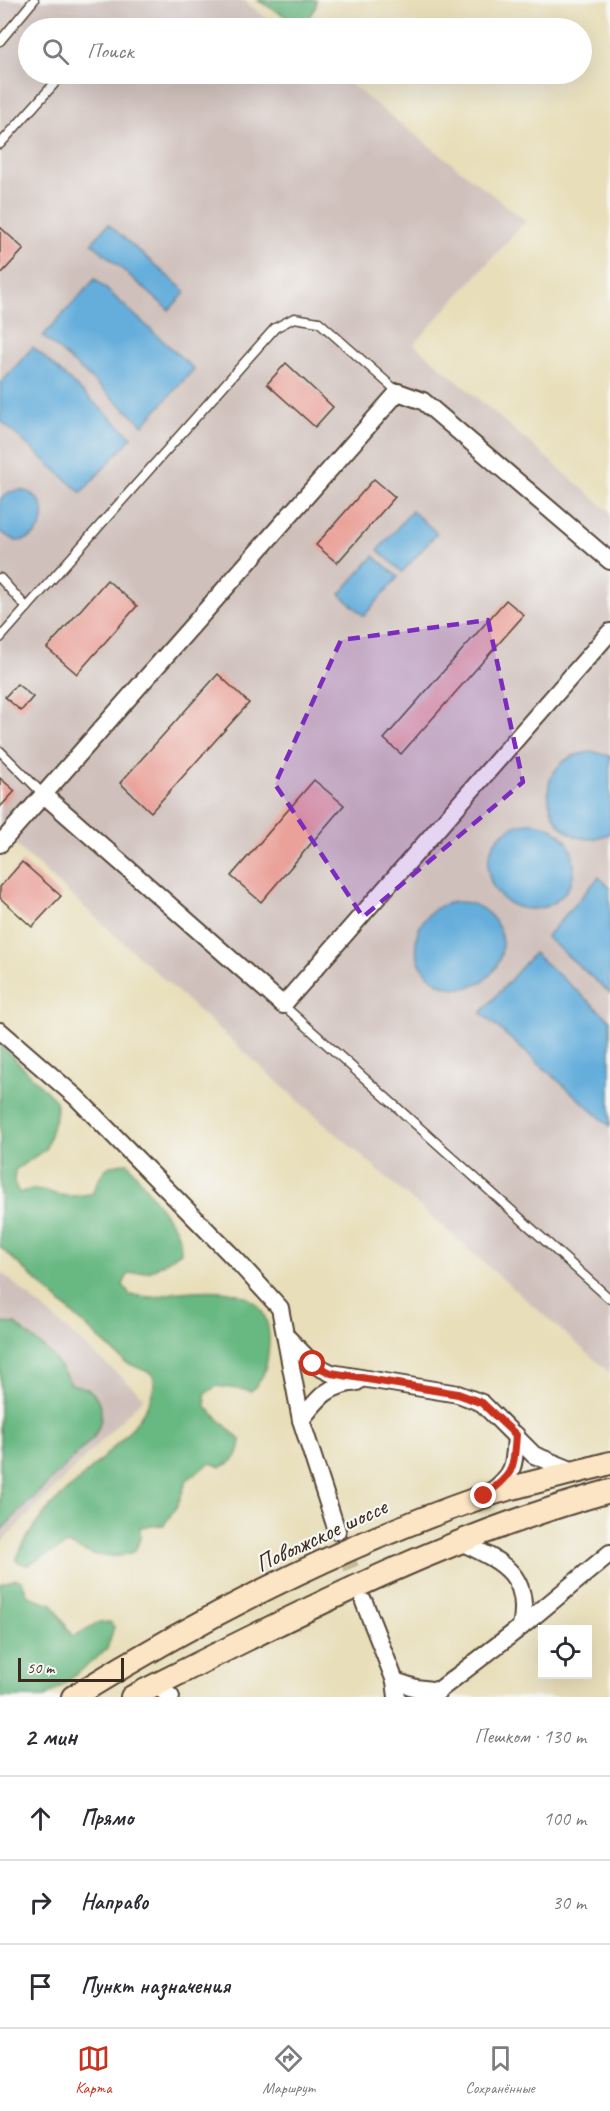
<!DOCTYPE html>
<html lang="ru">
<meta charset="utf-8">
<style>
body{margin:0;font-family:Caveat,sans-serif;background:#f7f7f7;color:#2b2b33}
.controls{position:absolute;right:18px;bottom:18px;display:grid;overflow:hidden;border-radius:0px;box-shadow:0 6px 24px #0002}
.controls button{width:54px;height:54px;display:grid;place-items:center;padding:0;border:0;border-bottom:2px solid #e1e1e2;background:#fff;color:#2b2b33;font:30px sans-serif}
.scale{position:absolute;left:18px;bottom:15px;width:106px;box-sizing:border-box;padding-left:6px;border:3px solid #3b2a1e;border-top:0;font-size:16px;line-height:21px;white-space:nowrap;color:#3b2a1e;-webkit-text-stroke:4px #f6f6f2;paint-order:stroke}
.stop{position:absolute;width:18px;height:18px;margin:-14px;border:4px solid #c8321e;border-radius:50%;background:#fff}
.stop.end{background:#c8321e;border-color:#fff;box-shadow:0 2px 6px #0008}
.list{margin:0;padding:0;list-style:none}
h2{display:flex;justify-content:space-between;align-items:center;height:78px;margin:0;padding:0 24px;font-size:26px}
h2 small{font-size:20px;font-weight:400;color:#7c7c81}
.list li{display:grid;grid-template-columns:39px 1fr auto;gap:18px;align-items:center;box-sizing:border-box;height:84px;padding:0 24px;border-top:2px solid #e1e1e2}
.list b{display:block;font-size:22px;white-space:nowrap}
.list em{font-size:20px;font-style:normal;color:#7c7c81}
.icon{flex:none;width:33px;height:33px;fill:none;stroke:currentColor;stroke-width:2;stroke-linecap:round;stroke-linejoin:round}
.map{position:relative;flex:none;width:610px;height:1697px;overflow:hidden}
.search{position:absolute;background:#fff;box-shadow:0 6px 24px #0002;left:18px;right:18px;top:18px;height:66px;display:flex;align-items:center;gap:15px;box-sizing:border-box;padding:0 21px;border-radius:33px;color:#7c7c81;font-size:22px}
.sheet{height:330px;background:#fff}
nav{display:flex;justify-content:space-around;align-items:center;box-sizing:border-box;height:84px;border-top:2px solid #e1e1e2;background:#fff;font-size:16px;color:#7c7c81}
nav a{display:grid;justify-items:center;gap:3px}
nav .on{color:#c8321e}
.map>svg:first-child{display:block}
</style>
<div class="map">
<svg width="610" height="1697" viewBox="0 0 610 1697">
<rect width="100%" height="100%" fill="#f6f6f2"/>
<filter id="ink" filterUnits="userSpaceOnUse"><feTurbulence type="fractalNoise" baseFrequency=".0167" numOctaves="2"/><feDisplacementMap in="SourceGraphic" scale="12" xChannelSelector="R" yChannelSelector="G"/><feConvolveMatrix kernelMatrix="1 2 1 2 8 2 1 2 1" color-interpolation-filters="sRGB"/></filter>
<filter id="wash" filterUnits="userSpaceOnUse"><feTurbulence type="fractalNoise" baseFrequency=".008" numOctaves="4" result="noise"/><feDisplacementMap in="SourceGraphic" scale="24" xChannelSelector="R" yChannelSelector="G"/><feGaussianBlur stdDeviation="1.35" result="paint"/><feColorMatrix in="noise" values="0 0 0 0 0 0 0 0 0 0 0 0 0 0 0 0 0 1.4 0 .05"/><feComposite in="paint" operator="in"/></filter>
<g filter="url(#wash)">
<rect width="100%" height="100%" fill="#e8deb9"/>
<g fill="#cfc0bb">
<polygon points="0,0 243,0 279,28 28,28 28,74 337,74 526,221 414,344 610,512 610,1373 293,1096 0,831"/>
<polygon points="0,1271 144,1397 0,1544"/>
</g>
<g fill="#68b882" stroke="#527150" stroke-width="1.5">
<polygon points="257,0 316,0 316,6 306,22 292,20"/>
<path d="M 0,1044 L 56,1101 L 56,1114 L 46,1149 L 15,1170 L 14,1182 L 19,1193 C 43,1184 44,1194 67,1196 C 74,1197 84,1194 92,1194 C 102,1172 102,1164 128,1163 L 175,1228 L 180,1240 L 181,1252 L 151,1271 L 128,1274 L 123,1285 L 130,1295 C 137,1296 145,1297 153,1297 C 162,1297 171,1292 180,1292 C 219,1288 270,1286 269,1341 C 268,1360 266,1378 251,1391 L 217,1386 L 205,1394 L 206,1407 L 241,1441 C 239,1456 235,1462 221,1467 L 210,1463 L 187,1480 L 178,1504 L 164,1525 L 140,1527 L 140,1539 L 135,1551 C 111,1562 90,1555 68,1544 L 27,1565 L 16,1561 C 22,1543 35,1525 47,1510 C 73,1481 165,1416 153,1374 L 125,1362 L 0,1247 Z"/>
<path d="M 0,1323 L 15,1324 L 51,1354 L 72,1385 C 102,1387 108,1415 93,1438 L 0,1531 Z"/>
<polygon points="16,1579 22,1581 28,1596 52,1604 73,1637 97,1623 110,1622 114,1627 107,1649 62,1686 45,1697 0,1697 0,1584"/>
</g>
<g fill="#65aedc" stroke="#506c7d" stroke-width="1.5">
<polygon points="108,224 186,292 169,310 92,243"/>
<polygon points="95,279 194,369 143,425 43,336"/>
<polygon points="33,347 132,437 81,493 0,420 0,384"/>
<path d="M 21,490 C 54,496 49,541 16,541 L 0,532 L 0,499 L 10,492 Z"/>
<polygon points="412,511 437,533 402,572 378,550"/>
<polygon points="374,556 398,577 364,616 340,594"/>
<path d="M 594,752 L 610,756 L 610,833 C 551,864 515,756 594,752 Z"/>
<circle cx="531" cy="866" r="43"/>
<polygon points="599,877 610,887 610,993 546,937"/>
<circle cx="459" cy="945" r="43"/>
<polygon points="534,953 610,1020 610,1126 481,1013"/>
</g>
<g id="blocks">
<g fill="#eaa19a">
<polygon points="0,227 24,249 0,275"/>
<polygon points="286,363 333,407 315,427 267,384"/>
<polygon points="374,479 395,497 337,563 316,545"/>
<polygon points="107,580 137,606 77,674 47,648"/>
<polygon points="506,600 524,615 401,754 384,739"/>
<polygon points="218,674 249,703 151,812 120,783"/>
<polygon points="17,684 33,697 21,711 5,697"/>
<polygon points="0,778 15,791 0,807"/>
<polygon points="314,780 344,805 261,902 231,876"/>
<polygon points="22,862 61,896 32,927 0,898 0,887"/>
</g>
</g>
</g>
<g filter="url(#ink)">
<use href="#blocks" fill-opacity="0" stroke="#554535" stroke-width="1.5"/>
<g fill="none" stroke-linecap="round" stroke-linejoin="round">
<polyline stroke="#c5ba9a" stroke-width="16" stroke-dasharray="16 8" stroke-linecap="butt" points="337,1531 361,1594"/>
<defs>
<g id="lane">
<polyline points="0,41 34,0"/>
<polyline points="0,144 54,84"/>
<polyline points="0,578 27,608"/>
<polyline points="0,638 275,328 294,318 319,322 398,392"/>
<polyline points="0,751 43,794"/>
<polyline points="283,1005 610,1299"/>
</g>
<g id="street">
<polyline points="43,794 283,1005 610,632"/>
<polyline points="0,844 398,392 423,401 610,561"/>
<polyline points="0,1031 76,1097 240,1264 280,1308 301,1420 337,1531"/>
<polyline points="286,1336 313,1364 331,1373 458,1394 482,1403 534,1455 576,1472"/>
<path d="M 301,1420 C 319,1397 328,1385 357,1382"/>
<path d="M 492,1491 C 516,1472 514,1464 516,1435"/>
<path d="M 459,1541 C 500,1561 532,1573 521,1627"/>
<polyline points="364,1602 395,1681 397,1697"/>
<polyline points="395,1681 416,1688 439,1691"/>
<polyline points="156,1685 171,1697"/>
<polyline points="430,1697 521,1627 610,1553"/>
</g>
<g id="secondary">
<path d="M 73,1697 C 202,1617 338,1547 482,1497 C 523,1483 568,1475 610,1463"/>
<path d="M 132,1697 C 287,1619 442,1537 610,1491"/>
</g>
</defs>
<use href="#lane" stroke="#554535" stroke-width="11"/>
<use href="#street" stroke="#554535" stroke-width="20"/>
<use href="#secondary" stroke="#554535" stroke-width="26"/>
<use href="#lane" stroke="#fff" stroke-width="8"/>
<use href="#street" stroke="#fff" stroke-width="16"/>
<use href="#secondary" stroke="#fce5c4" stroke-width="22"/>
</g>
</g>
<g fill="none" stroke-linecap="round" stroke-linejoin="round" filter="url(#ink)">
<path stroke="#c8321e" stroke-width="8" d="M 313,1364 L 331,1373 L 458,1394 L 482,1403 L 516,1435 C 513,1472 514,1473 484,1496"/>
</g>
<path fill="#7b2cbf" fill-opacity="0.2" stroke="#7b2cbf" stroke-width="4.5" stroke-dasharray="12 8" stroke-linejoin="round" d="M 488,620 L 523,782 L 363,917 L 275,784 L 341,640 Z"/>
<g text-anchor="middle" stroke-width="4.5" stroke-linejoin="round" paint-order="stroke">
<g font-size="24" fill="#3b2a1e" stroke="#f6f6f2">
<text transform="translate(321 1535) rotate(-25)" y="8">Поволжское шоссе</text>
</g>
</g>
</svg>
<div class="controls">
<button><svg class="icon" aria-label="locate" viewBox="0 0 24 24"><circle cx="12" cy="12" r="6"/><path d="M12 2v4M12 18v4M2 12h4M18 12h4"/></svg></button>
</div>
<div class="scale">50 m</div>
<div class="stop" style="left:313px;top:1364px"></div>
<div class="stop end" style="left:484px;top:1496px"></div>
<div class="search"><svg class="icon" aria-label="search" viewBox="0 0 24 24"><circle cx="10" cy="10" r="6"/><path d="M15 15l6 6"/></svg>Поиск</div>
</div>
<section class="sheet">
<h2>2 мин<small>Пешком · 130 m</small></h2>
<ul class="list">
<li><svg class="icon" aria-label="ahead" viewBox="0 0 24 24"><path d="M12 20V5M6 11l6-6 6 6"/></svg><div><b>Прямо</b></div><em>100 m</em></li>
<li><svg class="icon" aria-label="right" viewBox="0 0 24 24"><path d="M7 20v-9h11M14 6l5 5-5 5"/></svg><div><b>Направо</b></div><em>30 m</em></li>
<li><svg class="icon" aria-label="arrive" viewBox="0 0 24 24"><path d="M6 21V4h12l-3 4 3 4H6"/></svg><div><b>Пункт назначения</b></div></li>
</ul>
</section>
<nav>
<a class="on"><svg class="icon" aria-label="map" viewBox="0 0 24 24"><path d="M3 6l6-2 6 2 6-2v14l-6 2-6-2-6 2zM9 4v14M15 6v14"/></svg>Карта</a>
<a><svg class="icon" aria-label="directions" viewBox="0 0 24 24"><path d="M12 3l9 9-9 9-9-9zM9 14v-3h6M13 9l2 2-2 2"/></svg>Маршрут</a>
<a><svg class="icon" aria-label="saved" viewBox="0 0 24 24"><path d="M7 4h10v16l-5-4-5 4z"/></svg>Сохранённые</a>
</nav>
